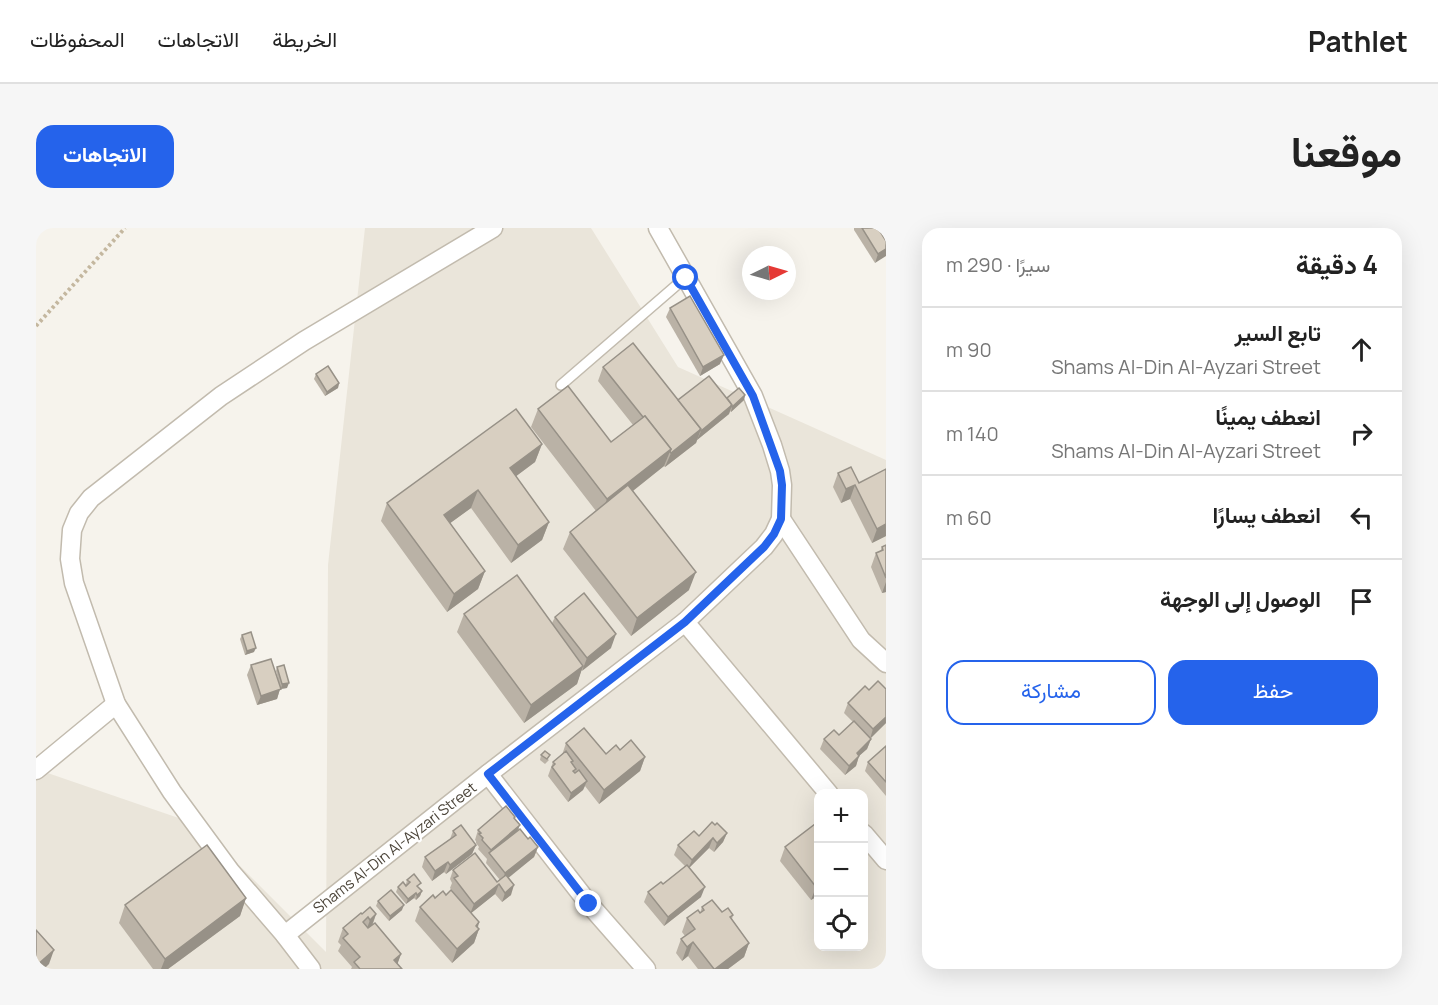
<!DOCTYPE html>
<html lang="ar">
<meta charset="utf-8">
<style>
body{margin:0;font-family:Manrope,Vazirmatn,sans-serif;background:#f6f6f6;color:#222;direction:rtl}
.controls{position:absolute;right:18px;bottom:18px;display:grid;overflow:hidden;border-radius:12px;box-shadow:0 6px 24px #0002}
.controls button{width:54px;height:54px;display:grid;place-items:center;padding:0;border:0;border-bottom:2px solid #e0e0e0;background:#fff;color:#222;font:30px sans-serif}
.compass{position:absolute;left:706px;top:18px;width:54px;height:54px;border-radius:50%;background:#fff;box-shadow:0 6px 24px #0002;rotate:85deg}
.stop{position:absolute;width:18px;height:18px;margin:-14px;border:4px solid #2563eb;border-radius:50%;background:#fff}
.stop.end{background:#2563eb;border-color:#fff;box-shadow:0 2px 6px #0008}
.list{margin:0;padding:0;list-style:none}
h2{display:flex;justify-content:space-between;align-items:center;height:78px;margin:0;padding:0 24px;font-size:26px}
h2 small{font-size:20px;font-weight:400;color:#767676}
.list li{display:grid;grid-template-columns:39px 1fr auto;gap:18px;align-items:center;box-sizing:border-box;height:84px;padding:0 24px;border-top:2px solid #e0e0e0}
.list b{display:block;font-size:22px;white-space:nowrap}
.list p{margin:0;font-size:20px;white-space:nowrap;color:#767676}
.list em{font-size:20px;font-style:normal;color:#767676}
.actions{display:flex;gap:12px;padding:18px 24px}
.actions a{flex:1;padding:14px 0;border:2px solid #2563eb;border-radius:18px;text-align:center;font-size:21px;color:#2563eb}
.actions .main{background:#2563eb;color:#fff}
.icon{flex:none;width:33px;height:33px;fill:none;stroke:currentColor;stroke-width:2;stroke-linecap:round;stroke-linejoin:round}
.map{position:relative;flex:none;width:850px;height:741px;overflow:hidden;direction:ltr;border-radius:18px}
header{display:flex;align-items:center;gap:36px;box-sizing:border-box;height:84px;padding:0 30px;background:#fff;border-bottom:2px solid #e0e0e0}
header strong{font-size:28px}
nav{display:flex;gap:33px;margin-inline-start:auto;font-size:21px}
.intro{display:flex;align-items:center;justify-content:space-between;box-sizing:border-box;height:144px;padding:0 36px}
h1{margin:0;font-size:42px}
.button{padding:15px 27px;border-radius:18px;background:#2563eb;color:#fff;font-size:21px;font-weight:700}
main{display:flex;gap:36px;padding:0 36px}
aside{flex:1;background:#fff;border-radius:18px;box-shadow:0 6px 24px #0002}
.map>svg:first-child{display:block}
</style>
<header>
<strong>Pathlet</strong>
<nav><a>الخريطة</a><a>الاتجاهات</a><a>المحفوظات</a></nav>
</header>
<div class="intro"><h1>موقعنا</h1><a class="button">الاتجاهات</a></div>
<main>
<aside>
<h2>4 دقيقة<small>سيرًا · 290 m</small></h2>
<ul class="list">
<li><svg class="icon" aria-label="ahead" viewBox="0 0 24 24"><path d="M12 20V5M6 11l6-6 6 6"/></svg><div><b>تابع السير</b><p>Shams Al-Din Al-Ayzari Street</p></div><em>90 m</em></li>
<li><svg class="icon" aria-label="right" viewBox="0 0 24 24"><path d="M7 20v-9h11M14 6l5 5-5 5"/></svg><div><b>انعطف يمينًا</b><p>Shams Al-Din Al-Ayzari Street</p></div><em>140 m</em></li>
<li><svg class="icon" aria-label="left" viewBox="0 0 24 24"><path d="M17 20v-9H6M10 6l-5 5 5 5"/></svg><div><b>انعطف يسارًا</b></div><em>60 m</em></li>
<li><svg class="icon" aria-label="arrive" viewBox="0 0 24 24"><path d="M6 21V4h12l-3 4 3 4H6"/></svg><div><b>الوصول إلى الوجهة</b></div></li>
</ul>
<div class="actions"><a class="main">حفظ</a><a>مشاركة</a></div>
</aside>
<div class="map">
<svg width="850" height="741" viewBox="0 0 850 741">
<rect width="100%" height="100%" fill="#f6f3ec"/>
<path fill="#eae5da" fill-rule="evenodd" d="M 329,0 L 555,0 L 642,139 L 850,232 L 850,741 L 0,741 L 0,541 L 163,597 L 290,724 L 292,337 ZM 782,566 L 828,566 L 828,718 L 782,718 Z"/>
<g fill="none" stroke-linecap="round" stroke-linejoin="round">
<defs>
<polyline id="lane" points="525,157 650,49"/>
<g id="street">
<polyline points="745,291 825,412 850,435"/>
<polyline points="649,394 793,566"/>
<polyline points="0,542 80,476"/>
<polyline points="452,546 553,676 610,741"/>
<polyline points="828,606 850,632"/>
<polyline points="249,707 452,546 649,394 728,319 738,306 745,291 746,257 744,243 736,217 717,168 622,0"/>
<polyline points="275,741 249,707 194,643 136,564 80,476 38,355 34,331 36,302 43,285 55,270 185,168 268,113 457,0"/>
</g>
</defs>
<use href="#lane" stroke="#c2bbae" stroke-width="12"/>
<use href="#street" stroke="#c2bbae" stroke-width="21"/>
<polyline stroke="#c4b79f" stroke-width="4" stroke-dasharray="3 3" stroke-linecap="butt" points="0,98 89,0"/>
<use href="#lane" stroke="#fff" stroke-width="9"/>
<use href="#street" stroke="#fff" stroke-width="18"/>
</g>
<g fill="#bab2a6">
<polygon points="818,0 842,0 850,13 839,35 818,2"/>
<polygon points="634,80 684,136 664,148 630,89"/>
<polygon points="567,139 642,172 691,170 709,167 708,172 695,184 694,183 693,186 661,212 660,215 629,239 628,238 597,263 653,362 595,408 527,321 534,304 560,283 495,199 502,181 575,214 597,197 562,153"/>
<polygon points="280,146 303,155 302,160 289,168 278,151"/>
<polygon points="506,216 499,234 480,248 513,294 506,312 475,335 435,280 414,295 449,343 442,361 411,384 345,293 351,275"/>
<polygon points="802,245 823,255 850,308 836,315 814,271 805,275 797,259"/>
<polygon points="850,317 850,364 846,365 835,339 840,325 844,324 846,319"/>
<polygon points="428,386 516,395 519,389 575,420 545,443 541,456 488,495 421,404"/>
<polygon points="206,407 218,424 209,427 204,411"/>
<polygon points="215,437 244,459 240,443 241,439 251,460 244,461 241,471 221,477 211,447"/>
<polygon points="850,461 850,495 834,510 835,511 831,521 823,528 820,538 809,547 784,521 788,511 803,507 817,494 808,485 812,475 833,462"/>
<polygon points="530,515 570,526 584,522 609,529 604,543 563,576 549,558 547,562 532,574 512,548 517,534 526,527"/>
<polygon points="850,518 850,568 829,543 832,534"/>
<polygon points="505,527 513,532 509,536 504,532"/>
<polygon points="479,589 478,591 481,603 502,619 498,629 472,649 475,667 466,674 459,666 435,685 443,694 442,700 443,701 438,715 416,735 379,693 384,679 399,670 410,667 422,670 414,660 416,655 414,651 417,642 461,654 464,652 450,635 451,631 442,621 443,619 440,615 440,613 439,612 442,602"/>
<polygon points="783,593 783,667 775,672 744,633 749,619"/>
<polygon points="417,603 440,617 436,626 410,646 408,644 396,653 386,639 389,629 414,611"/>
<polygon points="691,605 687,614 678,624 673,620 653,640 665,669 628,698 608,674 612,664 627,656 649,638 638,627 642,617 663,608"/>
<polygon points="371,652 383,660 386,663 384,668 380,672 378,670 370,676 360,664 362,659 370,656"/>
<polygon points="210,670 204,688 132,741 117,741 83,695 89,677"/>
<polygon points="342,673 366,682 353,693 340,678"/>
<polygon points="666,679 697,687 696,691 713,715 708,729 692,741 662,741 652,728 646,733 640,725 645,711 649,708 646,704 651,690 664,685"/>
<polygon points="326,686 340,686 337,696 365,726 361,736 366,741 315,741 316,739 302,723 305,717 302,714 307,700"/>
</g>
<g fill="#979187">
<polygon points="850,21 850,28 839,35 842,26"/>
<polygon points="688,127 684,136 664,148 667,139"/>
<polygon points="303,155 302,160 289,168 291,164"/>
<polygon points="709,167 708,172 695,184 696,179"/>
<polygon points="696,177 693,186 661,212 665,203"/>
<polygon points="665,201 660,215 629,239 635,225"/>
<polygon points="506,216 499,234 467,258 474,240"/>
<polygon points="635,221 628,238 564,289 571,271"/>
<polygon points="819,257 814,271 805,275 810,261"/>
<polygon points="442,262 435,280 402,304 408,287"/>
<polygon points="513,294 506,312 475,335 482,317"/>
<polygon points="850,296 850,308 836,315 841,301"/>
<polygon points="449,343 442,361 411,384 418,366"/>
<polygon points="660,344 653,362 595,408 601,390"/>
<polygon points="850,354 850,364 846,365"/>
<polygon points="580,406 575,420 546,443 551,430"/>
<polygon points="220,420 218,424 209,427 211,423"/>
<polygon points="547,438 541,456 488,495 495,477"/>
<polygon points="253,455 251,460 244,461 241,471 221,477 225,468 245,461 246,456"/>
<polygon points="850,489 850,495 834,511 837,501"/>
<polygon points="835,511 831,521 823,528 820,538 809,547 813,538 821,525"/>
<polygon points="609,529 604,543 563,576 568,562"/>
<polygon points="551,553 547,562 532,574 535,565"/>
<polygon points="484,597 480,606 454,626 455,622"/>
<polygon points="691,605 687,614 678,624 681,615"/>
<polygon points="677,610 673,620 652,641 656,632"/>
<polygon points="440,617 436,626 410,646 414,637"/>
<polygon points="502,619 498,629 466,655 469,645"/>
<polygon points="412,634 408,644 396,653 399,643"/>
<polygon points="463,656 459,666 434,686 438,676"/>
<polygon points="478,657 475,667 466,674 469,665"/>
<polygon points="783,657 783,667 775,672 780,659"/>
<polygon points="669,659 665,669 628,698 632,689"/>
<polygon points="386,663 384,668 380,672 381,667"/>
<polygon points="380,665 378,670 370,676 372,671"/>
<polygon points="210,670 204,688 132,741 125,741 129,731"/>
<polygon points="368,677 366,682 353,693 354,688"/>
<polygon points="340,686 335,700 329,706 334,692"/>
<polygon points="443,694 440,704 443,701 438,715 416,735 421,721"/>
<polygon points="657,714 652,728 646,733 651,719"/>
<polygon points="713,715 708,729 692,741 679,741"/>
<polygon points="18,722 13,736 8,741 0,741 0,738"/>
<polygon points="365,726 360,740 358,732"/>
</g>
<g fill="#d8cfc1" stroke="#979187" stroke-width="1.5">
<polygon points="826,0 842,0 850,13 850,21 842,26"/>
<polygon points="654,68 688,127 667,139 634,80"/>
<polygon points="597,115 665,201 635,225 634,224 635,221 609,188 607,189 567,139"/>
<polygon points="292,138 303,155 291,164 280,146"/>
<polygon points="673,148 696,177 665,203 664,202 665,201 642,172"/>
<polygon points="532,158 575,214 609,188 635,221 571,271 502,181"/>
<polygon points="703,160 709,167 696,179 695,178 696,177 691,170"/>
<polygon points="480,181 506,216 474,240 513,294 482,317 442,262 408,287 449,343 418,366 351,275"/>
<polygon points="815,239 823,255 850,241 850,296 841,301 819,257 810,261 802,245"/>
<polygon points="592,257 660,344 601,390 534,304"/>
<polygon points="850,317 850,350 840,325 847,322 846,319"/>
<polygon points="481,347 547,438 495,477 428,386"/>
<polygon points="548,365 580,406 551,430 519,389"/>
<polygon points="215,404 220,420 211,423 206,407"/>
<polygon points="235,431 245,461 225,468 215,437"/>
<polygon points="248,437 253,455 246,456 241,439"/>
<polygon points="842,453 850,461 850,489 837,501 812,475 829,458 833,462"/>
<polygon points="818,493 835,511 821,525 823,528 813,538 788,511 798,502 803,507"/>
<polygon points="548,500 570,526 580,517 584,522 595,512 609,529 568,562 530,515"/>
<polygon points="850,518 850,554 832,534"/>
<polygon points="509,523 514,527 511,531 505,527"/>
<polygon points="530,523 537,533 535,534 540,541 537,543 539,545 543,542 551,553 535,565 516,539 519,536 517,534"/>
<polygon points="470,578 479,589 478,590 484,597 455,622 446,612 447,610 443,606 445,605 442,602"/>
<polygon points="783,593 783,657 780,659 749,619"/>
<polygon points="676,594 679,597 681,595 691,605 681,615 677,610 656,632 642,617 658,603 663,608"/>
<polygon points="425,597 440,617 414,637 412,634 399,643 389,629 420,607 417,603"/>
<polygon points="484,601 492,611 494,609 502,619 469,645 453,625"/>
<polygon points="171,617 210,670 129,731 89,677"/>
<polygon points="439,625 461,654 470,647 478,657 469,665 463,656 438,676 418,650 422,648 417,642"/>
<polygon points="651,637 669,659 632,689 612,664 625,654 627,656"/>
<polygon points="378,646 385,655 381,658 386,663 381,667 380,665 372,671 362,659 367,654 370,658 374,654 371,652"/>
<polygon points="355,662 368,677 354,688 342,673"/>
<polygon points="415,662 443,694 440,698 443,701 421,721 384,679 397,667 399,670 407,663 410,667"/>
<polygon points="676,672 686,684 692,680 697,687 694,689 713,715 679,741 678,741 657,714 651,719 645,711 659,701 651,690 662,682 664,685 668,682 666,679"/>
<polygon points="334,679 340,686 334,692 332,689 327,694 332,700 339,695 365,726 358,732 366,741 324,741 318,734 324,729 307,710 312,706 307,700 325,685 326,686"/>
<polygon points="0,702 18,722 0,738"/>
</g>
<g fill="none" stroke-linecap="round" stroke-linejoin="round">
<polyline stroke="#2563eb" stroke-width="8" points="553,676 452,546 649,394 728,319 738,306 745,291 746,257 744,243 717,168 650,50"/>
</g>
<g text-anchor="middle" stroke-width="4.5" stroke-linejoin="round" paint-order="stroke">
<g font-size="15" fill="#4b4439" stroke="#fff">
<text transform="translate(359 620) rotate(-38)" y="5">Shams Al-Din Al-Ayzari Street</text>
</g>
</g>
</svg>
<div class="controls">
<button>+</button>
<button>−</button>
<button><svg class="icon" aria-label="locate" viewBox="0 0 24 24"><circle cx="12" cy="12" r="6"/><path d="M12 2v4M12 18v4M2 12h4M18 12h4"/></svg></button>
</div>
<svg class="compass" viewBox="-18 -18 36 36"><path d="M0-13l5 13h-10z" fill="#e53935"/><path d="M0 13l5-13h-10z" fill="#767676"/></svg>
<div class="stop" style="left:650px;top:50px"></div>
<div class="stop end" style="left:553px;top:676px"></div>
</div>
</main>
